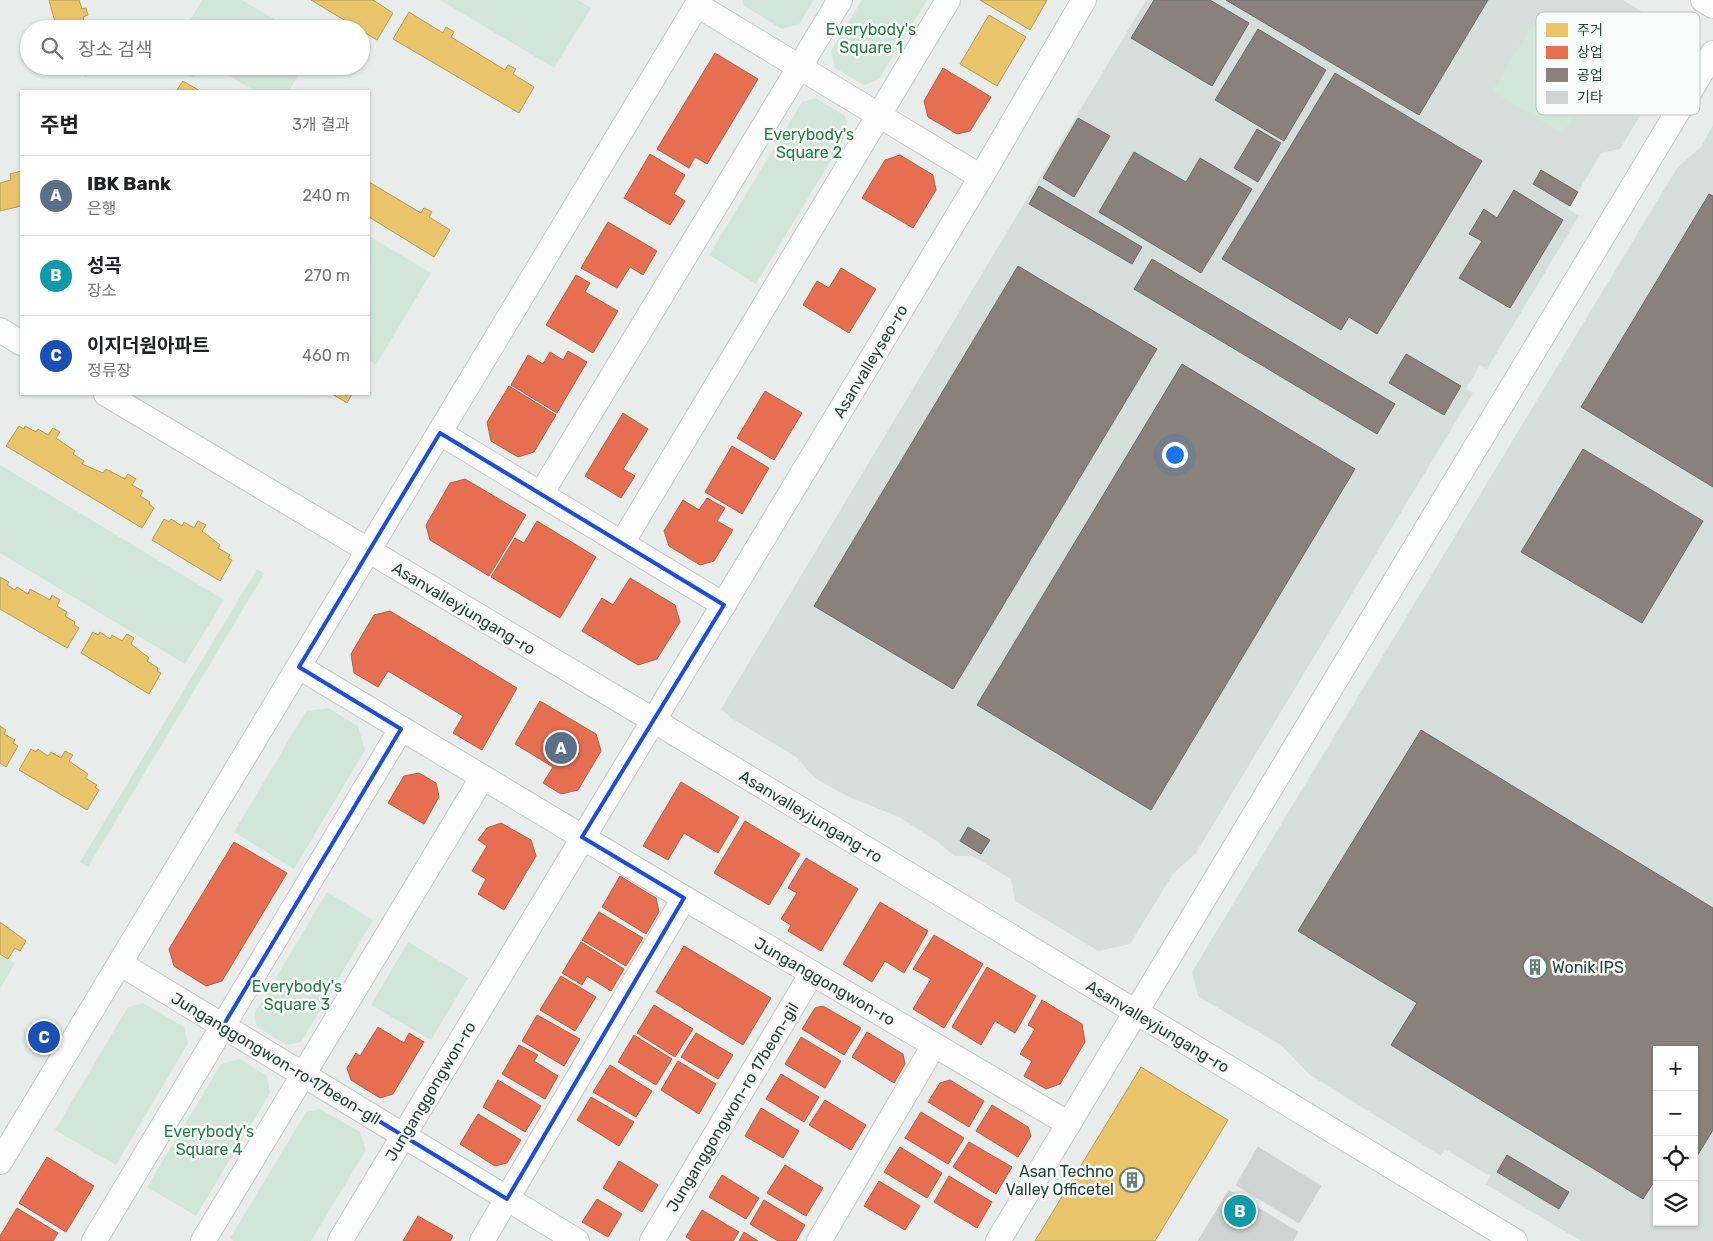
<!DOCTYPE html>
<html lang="ko">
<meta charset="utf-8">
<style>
body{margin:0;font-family:Rubik,"Noto Sans KR",sans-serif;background:#f2f2f2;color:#202124}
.controls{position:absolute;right:15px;bottom:15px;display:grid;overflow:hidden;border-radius:0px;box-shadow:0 1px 4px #0004}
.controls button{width:45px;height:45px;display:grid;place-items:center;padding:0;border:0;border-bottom:1px solid #e0e0e0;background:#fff;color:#202124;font:25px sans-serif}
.you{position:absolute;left:1174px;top:454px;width:18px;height:18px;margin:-12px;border:4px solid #fff;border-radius:50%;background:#1a73e8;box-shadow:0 0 0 8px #1a73e833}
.badge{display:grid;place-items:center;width:32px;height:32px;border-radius:50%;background:#697e78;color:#fff;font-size:16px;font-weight:700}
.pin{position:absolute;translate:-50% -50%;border:2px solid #fff;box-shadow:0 1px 5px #0006}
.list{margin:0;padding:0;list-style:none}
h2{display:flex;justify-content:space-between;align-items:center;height:65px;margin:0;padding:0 20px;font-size:21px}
h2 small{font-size:16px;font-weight:400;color:#757577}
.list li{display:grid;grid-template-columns:32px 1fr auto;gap:15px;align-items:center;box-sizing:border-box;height:80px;padding:0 20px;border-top:1px solid #e0e0e0}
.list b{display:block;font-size:19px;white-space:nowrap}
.list p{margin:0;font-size:16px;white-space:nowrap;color:#757577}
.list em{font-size:16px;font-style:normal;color:#757577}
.icon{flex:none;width:28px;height:28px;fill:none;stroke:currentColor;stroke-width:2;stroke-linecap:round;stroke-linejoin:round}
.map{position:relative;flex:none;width:1713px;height:1241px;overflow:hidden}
.search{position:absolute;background:#fff;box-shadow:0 1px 4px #0004;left:20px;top:20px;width:350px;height:55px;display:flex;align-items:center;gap:12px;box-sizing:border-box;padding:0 18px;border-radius:28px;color:#757577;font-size:19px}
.panel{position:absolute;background:#fff;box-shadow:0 1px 4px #0004;left:20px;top:90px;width:350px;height:305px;border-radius:0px}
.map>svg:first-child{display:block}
</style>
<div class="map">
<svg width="1713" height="1241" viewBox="0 0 1713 1241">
<rect width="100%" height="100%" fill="#e8edeb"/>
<g fill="#d6dedb" fill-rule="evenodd">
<polygon points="1146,0 1623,0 1672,30 1677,55 1620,149 1601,153 1568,209 1579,216 1487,369 1480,365 1466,389 1473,393 1196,853 1173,874 1130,944 1098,951 1015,901 1011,879 973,856 954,856 938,842 899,817 849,797 816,779 796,757 731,718 721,709"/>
<path d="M 1713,125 L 1713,1241 L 1581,1241 L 1485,1184 L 1490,1176 L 1445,1149 L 1441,1156 L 1310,1075 L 1282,1046 L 1198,996 L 1192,972 L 1677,168 L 1701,147 ZM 1657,1050 L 1694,1050 L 1694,1222 L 1657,1222 Z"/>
</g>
<g fill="#d1e6d8">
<polygon points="202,0 242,0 291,29 185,29"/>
<polygon points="440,0 578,0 591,8 554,68"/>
<polygon points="743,0 814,0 799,24 782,29 744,6"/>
<polygon points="862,0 927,0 879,79 864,85 835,68 831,51"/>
<polygon points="1532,25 1602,67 1563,133 1492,91"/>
<polygon points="173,66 201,66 193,78"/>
<polygon points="213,66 304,66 289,91 255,91"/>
<polygon points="816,98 845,116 848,132 756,284 709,255 802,102"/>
<polygon points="369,236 431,273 376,365 369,360"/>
<polygon points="0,465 224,600 185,664 0,553"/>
<polygon points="257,569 264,574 88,867 80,862"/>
<polygon points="328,708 358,726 365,750 294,869 234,832 306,711"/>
<polygon points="327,892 373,920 301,1042 286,1045 256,1026 255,1013"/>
<polygon points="408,942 468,978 431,1040 371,1005"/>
<polygon points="0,954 15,963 0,989"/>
<polygon points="143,1003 184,1027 188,1043 116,1165 55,1130 128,1007"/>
<polygon points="240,1059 267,1076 270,1093 196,1216 147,1187 221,1064"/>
<polygon points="320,1109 360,1132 366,1150 311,1241 234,1241 230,1238 306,1112"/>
</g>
<g fill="#e9c46a" stroke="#ae9d5c">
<polygon points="49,0 79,0 82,9 86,8 88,15 83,17 86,29 52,29 51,23 55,22"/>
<polygon points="311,0 373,0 393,13 377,40"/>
<polygon points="980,0 1047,0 1030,30"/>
<polygon points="409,12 443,33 446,27 454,32 451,37 505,70 508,65 516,69 513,74 534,87 519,113 393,39"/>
<polygon points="989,15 1026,37 997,86 960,64"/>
<polygon points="82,66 118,66 85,75"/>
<polygon points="183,81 200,91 176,91"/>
<polygon points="21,171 21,206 0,211 0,183 11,180 10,174"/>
<polygon points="369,182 421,213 424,208 432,212 429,217 450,230 434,257 369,217"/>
<polygon points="332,394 352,394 347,403"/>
<polygon points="19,426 24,429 25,426 36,432 38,429 48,435 53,428 60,432 56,438 75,451 73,454 84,461 82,464 103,473 106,469 125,479 128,474 136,479 132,485 143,491 140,496 150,502 149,504 154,508 142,528 6,446"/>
<polygon points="164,519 169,522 171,519 182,526 184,522 194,528 198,521 206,525 202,531 220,545 218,548 230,555 228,558 232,560 220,581 152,540"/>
<polygon points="0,577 9,582 7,585 15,590 17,587 28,594 30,589 50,600 52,595 60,600 57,606 67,612 65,616 75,622 74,625 79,628 67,648 0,609"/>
<polygon points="93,632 98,635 100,632 110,639 112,635 122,641 127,634 134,638 131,644 149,658 147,661 158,668 157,671 161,673 149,694 81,653"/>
<polygon points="0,726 6,730 4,734 15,740 13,743 18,746 6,767 0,763"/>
<polygon points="31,749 36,752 38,749 48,756 51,752 61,758 65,751 73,755 69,761 88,774 85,778 97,785 95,787 99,790 87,810 19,770"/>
<polygon points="0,922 26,941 20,951 15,948 8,959 0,954"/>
<polygon points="1141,1067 1228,1120 1155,1241 1035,1241"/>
</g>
<g fill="#e76f51" stroke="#ac624a">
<polygon points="715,53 758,79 707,164 695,157 689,168 657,149"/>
<polygon points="943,68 991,97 970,131 957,134 928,117 924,101"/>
<polygon points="650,154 685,175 674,194 685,201 670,225 624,198"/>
<polygon points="900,155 933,175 936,190 913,228 862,198 885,160"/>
<polygon points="608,222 657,251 643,275 630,267 617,288 581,268"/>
<polygon points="841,268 876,289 849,333 803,305 817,281 829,288"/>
<polygon points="576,275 590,283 585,292 618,311 593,353 546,325"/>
<polygon points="568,351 587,362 557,413 511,385 528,355 543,364 550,352 563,360"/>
<polygon points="509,386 556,415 534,452 518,457 491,441 487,422"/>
<polygon points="765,391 802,413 774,460 737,438"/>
<polygon points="623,413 648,429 623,469 635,476 621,498 585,476"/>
<polygon points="732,446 769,468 742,514 705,492"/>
<polygon points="465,479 526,515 489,576 430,540 426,525 450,483"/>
<polygon points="707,498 725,508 717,521 733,530 714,561 700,565 669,546 664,531 683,500 699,510"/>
<polygon points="537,521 596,557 560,618 491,577 515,538 524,543"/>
<polygon points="630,578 675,605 680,622 657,659 638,665 582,631 602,598 613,605"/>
<polygon points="390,611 517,688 482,750 453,733 463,716 388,671 378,687 354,673 351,654 374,615"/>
<polygon points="540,701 596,734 601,751 578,790 561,794 543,783 553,767 515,744"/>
<polygon points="419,773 436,783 439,797 424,824 388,803 404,776"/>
<polygon points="681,782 739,817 718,853 684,833 668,860 643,846"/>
<polygon points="745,821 800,854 769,905 714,873"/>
<polygon points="501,823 531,840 536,856 504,910 478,894 486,879 472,871 487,846 478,840 487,828"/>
<polygon points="234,842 287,873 222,981 206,986 174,966 169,949"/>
<polygon points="806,858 858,889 821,951 788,931 791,925 781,919 797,893 788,888"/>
<polygon points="620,876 656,898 659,912 646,934 602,907"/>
<polygon points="880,902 928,931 904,973 885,961 872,982 843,964"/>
<polygon points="599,912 643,938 626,966 582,940"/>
<polygon points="934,935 983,964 944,1028 913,1009 931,979 913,969"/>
<polygon points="581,942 624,969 611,991 587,976 582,985 562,973"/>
<polygon points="684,946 771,998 743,1045 656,992"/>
<polygon points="987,967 1036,996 1015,1033 995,1021 981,1045 952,1027"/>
<polygon points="561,976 596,997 575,1031 540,1010"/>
<polygon points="1042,1000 1082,1024 1085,1042 1060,1084 1046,1089 1024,1076 1032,1061 1020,1054 1035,1029 1028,1025"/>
<polygon points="654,1005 693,1029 675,1057 637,1033"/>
<polygon points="823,1006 861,1028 844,1055 802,1029 815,1008"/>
<polygon points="537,1015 580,1039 564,1066 522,1041"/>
<polygon points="378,1027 404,1043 409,1033 424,1042 393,1094 380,1098 351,1080 347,1068 356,1053 360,1056"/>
<polygon points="867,1032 903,1054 905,1064 894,1083 852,1057"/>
<polygon points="696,1033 733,1055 718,1079 681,1057"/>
<polygon points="634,1035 672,1059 656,1085 618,1062"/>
<polygon points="801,1037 841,1061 825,1088 785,1064"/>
<polygon points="519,1045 538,1055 534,1061 558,1076 545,1099 502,1074"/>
<polygon points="678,1061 716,1084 699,1114 661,1090"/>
<polygon points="610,1065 652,1091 636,1117 593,1092"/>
<polygon points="781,1074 819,1097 804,1122 766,1099"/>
<polygon points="498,1080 541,1106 525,1132 483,1107"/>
<polygon points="950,1080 984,1101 969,1127 928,1102 940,1083"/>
<polygon points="591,1097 634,1122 619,1146 577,1120"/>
<polygon points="825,1100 866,1125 851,1150 809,1125"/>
<polygon points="992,1105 1028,1127 1031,1136 1018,1157 976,1131"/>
<polygon points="761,1108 799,1131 783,1158 745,1136"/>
<polygon points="921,1112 964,1138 948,1164 905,1138"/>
<polygon points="478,1114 521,1140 507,1163 495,1166 460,1144"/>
<polygon points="969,1142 1012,1167 996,1194 953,1167"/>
<polygon points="900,1147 942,1173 927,1198 884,1172"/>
<polygon points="47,1157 94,1186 66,1232 19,1203"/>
<polygon points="619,1161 658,1185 642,1212 603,1188"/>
<polygon points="785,1165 823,1188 806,1216 767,1193"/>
<polygon points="722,1175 759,1198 746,1219 709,1197"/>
<polygon points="949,1176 992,1202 977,1228 934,1202"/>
<polygon points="879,1181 920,1206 905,1230 864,1206"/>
<polygon points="597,1199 622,1214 608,1237 582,1222"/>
<polygon points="764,1200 805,1225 796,1241 778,1241 750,1224"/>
<polygon points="17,1208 58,1233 53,1241 0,1241 0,1236"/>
<polygon points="702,1210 739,1232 733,1241 692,1241 686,1237"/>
<polygon points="418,1216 453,1236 450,1241 403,1241"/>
<polygon points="744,1232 758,1241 739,1241"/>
</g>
<g fill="#8a817c" stroke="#6b6e68">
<polygon points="1154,0 1210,0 1249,23 1212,86 1131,38"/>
<polygon points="1226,0 1488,0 1419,115"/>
<polygon points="1258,29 1326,70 1284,141 1215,100"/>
<polygon points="1335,73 1482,161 1377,334 1349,317 1341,330 1222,259"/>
<polygon points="1078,118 1110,136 1074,197 1043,178"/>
<polygon points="1257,129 1281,143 1258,182 1234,168"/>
<polygon points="1134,152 1186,182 1200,158 1252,189 1201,273 1099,212"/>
<polygon points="1541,170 1578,192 1570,206 1533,184"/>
<polygon points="1039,186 1142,247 1132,264 1029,204"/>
<polygon points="1514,190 1563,220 1510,308 1459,278 1482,241 1469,234 1484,209 1497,218"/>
<polygon points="1709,194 1713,196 1713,487 1581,407"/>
<polygon points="1152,259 1395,404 1377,434 1134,289"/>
<polygon points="1018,266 1157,349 953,689 814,606"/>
<polygon points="1406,354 1461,386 1444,415 1389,383"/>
<polygon points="1182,364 1355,469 1151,810 977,705"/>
<polygon points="1583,449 1703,521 1642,623 1521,552"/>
<polygon points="1421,730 1713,908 1713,1130 1694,1161 1694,1050 1657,1050 1657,1177 1643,1199 1391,1045 1417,1003 1298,931"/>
<polygon points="968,827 990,840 981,854 960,841"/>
<polygon points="1507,1155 1569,1192 1559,1209 1497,1172"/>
</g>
<g fill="#cfd4d2" stroke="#d1d6d4">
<polygon points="1258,1147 1321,1186 1299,1223 1236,1185"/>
<polygon points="1229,1190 1298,1232 1293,1241 1198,1241"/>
</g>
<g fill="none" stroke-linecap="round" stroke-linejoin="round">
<defs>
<g id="minor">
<polyline points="1703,0 1713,6"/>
<polyline points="697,5 981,177"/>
<polyline points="0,330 21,343"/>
<polyline points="106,394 653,720 1515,1241"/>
<polyline points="440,433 724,605"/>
<polyline points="541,494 840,0"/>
<polyline points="622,543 948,0"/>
<polyline points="299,667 684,898 1069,1124"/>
<polyline points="121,964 577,1241"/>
<polyline points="0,1162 700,0"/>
<polyline points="94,1241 401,729"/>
<polyline points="203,1241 482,778"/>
<polyline points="340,1241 981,177 1084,0"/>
<polyline points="482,1241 684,898"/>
<polyline points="652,1241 812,973"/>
<polyline points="819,1241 934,1045"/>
<polyline points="998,1241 1713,53"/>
</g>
</defs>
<use href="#minor" stroke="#c5cac8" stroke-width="26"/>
<use href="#minor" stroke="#fcfcfc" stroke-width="24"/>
</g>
<path fill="none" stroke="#1d4ed8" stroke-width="4" stroke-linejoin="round" d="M 440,433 L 724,605 L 582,837 L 684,898 L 507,1199 L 223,1026 L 401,729 L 299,667 Z"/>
<defs>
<symbol id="building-ring" viewBox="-11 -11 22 22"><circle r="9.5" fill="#f7fbf9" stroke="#697e78" stroke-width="1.5"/><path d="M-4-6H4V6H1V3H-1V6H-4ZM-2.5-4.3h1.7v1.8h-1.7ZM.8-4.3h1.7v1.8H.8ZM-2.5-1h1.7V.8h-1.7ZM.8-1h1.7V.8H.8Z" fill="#697e78"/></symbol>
</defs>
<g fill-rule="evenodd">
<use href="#building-ring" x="1521" y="953" width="28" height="28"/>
<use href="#building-ring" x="1118" y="1166" width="28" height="28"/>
</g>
<g text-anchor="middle" stroke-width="5" stroke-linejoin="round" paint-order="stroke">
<g font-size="16" fill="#2d7a4b" stroke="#f7fbf9">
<text x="871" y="35">Everybody's<tspan x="871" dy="18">Square 1</tspan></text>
<text x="809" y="140">Everybody's<tspan x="809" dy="18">Square 2</tspan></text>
<text x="297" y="992">Everybody's<tspan x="297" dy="18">Square 3</tspan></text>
<text x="209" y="1137">Everybody's<tspan x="209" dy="18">Square 4</tspan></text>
</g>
<g font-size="16" fill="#24423a" stroke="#f7fbf9">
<text transform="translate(870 361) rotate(-59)" y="6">Asanvalleyseo-ro</text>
<text transform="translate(464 608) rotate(31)" y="6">Asanvalleyjungang-ro</text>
<text transform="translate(811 816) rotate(31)" y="6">Asanvalleyjungang-ro</text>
<text transform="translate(825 981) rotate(30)" y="6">Junganggongwon-ro</text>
<text transform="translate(1158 1026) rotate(31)" y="6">Asanvalleyjungang-ro</text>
<text transform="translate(276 1058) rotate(31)" y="6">Junganggongwon-ro 17beon-gil</text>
<text transform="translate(430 1091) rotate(-59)" y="6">Junganggongwon-ro</text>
<text transform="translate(732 1107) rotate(-59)" y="6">Junganggongwon-ro 17beon-gil</text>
</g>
<g font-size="16" fill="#24423a" stroke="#f7fbf9" text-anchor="start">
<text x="1552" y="973">Wonik IPS</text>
<text x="1114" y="1177" text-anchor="end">Asan Techno<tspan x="1114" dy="18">Valley Officetel</tspan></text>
</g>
</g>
<rect x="1536" y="12" width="164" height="103" rx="8" fill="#f7fbf9" stroke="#b8c4c0" stroke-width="1"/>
<rect x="1546" y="23" width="22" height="14" fill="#e9c46a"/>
<rect x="1546" y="46" width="22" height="13" fill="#e76f51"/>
<rect x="1546" y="68" width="22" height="14" fill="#8a817c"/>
<rect x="1546" y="91" width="22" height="13" fill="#cfd4d2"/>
<g font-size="14" fill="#24423a">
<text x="1577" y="35">주거</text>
<text x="1577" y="57">상업</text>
<text x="1577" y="80">공업</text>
<text x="1577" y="102">기타</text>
</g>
</svg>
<div class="controls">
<button>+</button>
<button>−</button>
<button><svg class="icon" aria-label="locate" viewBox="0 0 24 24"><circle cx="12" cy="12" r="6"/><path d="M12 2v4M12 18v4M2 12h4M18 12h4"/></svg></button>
<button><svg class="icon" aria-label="layers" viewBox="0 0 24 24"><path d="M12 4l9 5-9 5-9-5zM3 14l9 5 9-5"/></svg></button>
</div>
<div class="you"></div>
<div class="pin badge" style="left:561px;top:748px;background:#5c6f8a">A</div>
<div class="pin badge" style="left:1240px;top:1211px;background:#0f9aa8">B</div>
<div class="pin badge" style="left:44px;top:1037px;background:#1a4fb4">C</div>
<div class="search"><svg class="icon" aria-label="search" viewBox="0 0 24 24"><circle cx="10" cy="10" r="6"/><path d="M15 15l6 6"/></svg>장소 검색</div>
<section class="panel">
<h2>주변<small>3개 결과</small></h2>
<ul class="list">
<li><span class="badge" style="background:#5c6f8a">A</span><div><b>IBK Bank</b><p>은행</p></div><em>240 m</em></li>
<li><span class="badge" style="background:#0f9aa8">B</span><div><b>성곡</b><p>장소</p></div><em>270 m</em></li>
<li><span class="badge" style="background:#1a4fb4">C</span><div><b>이지더원아파트</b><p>정류장</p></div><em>460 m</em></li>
</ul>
</section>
</div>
